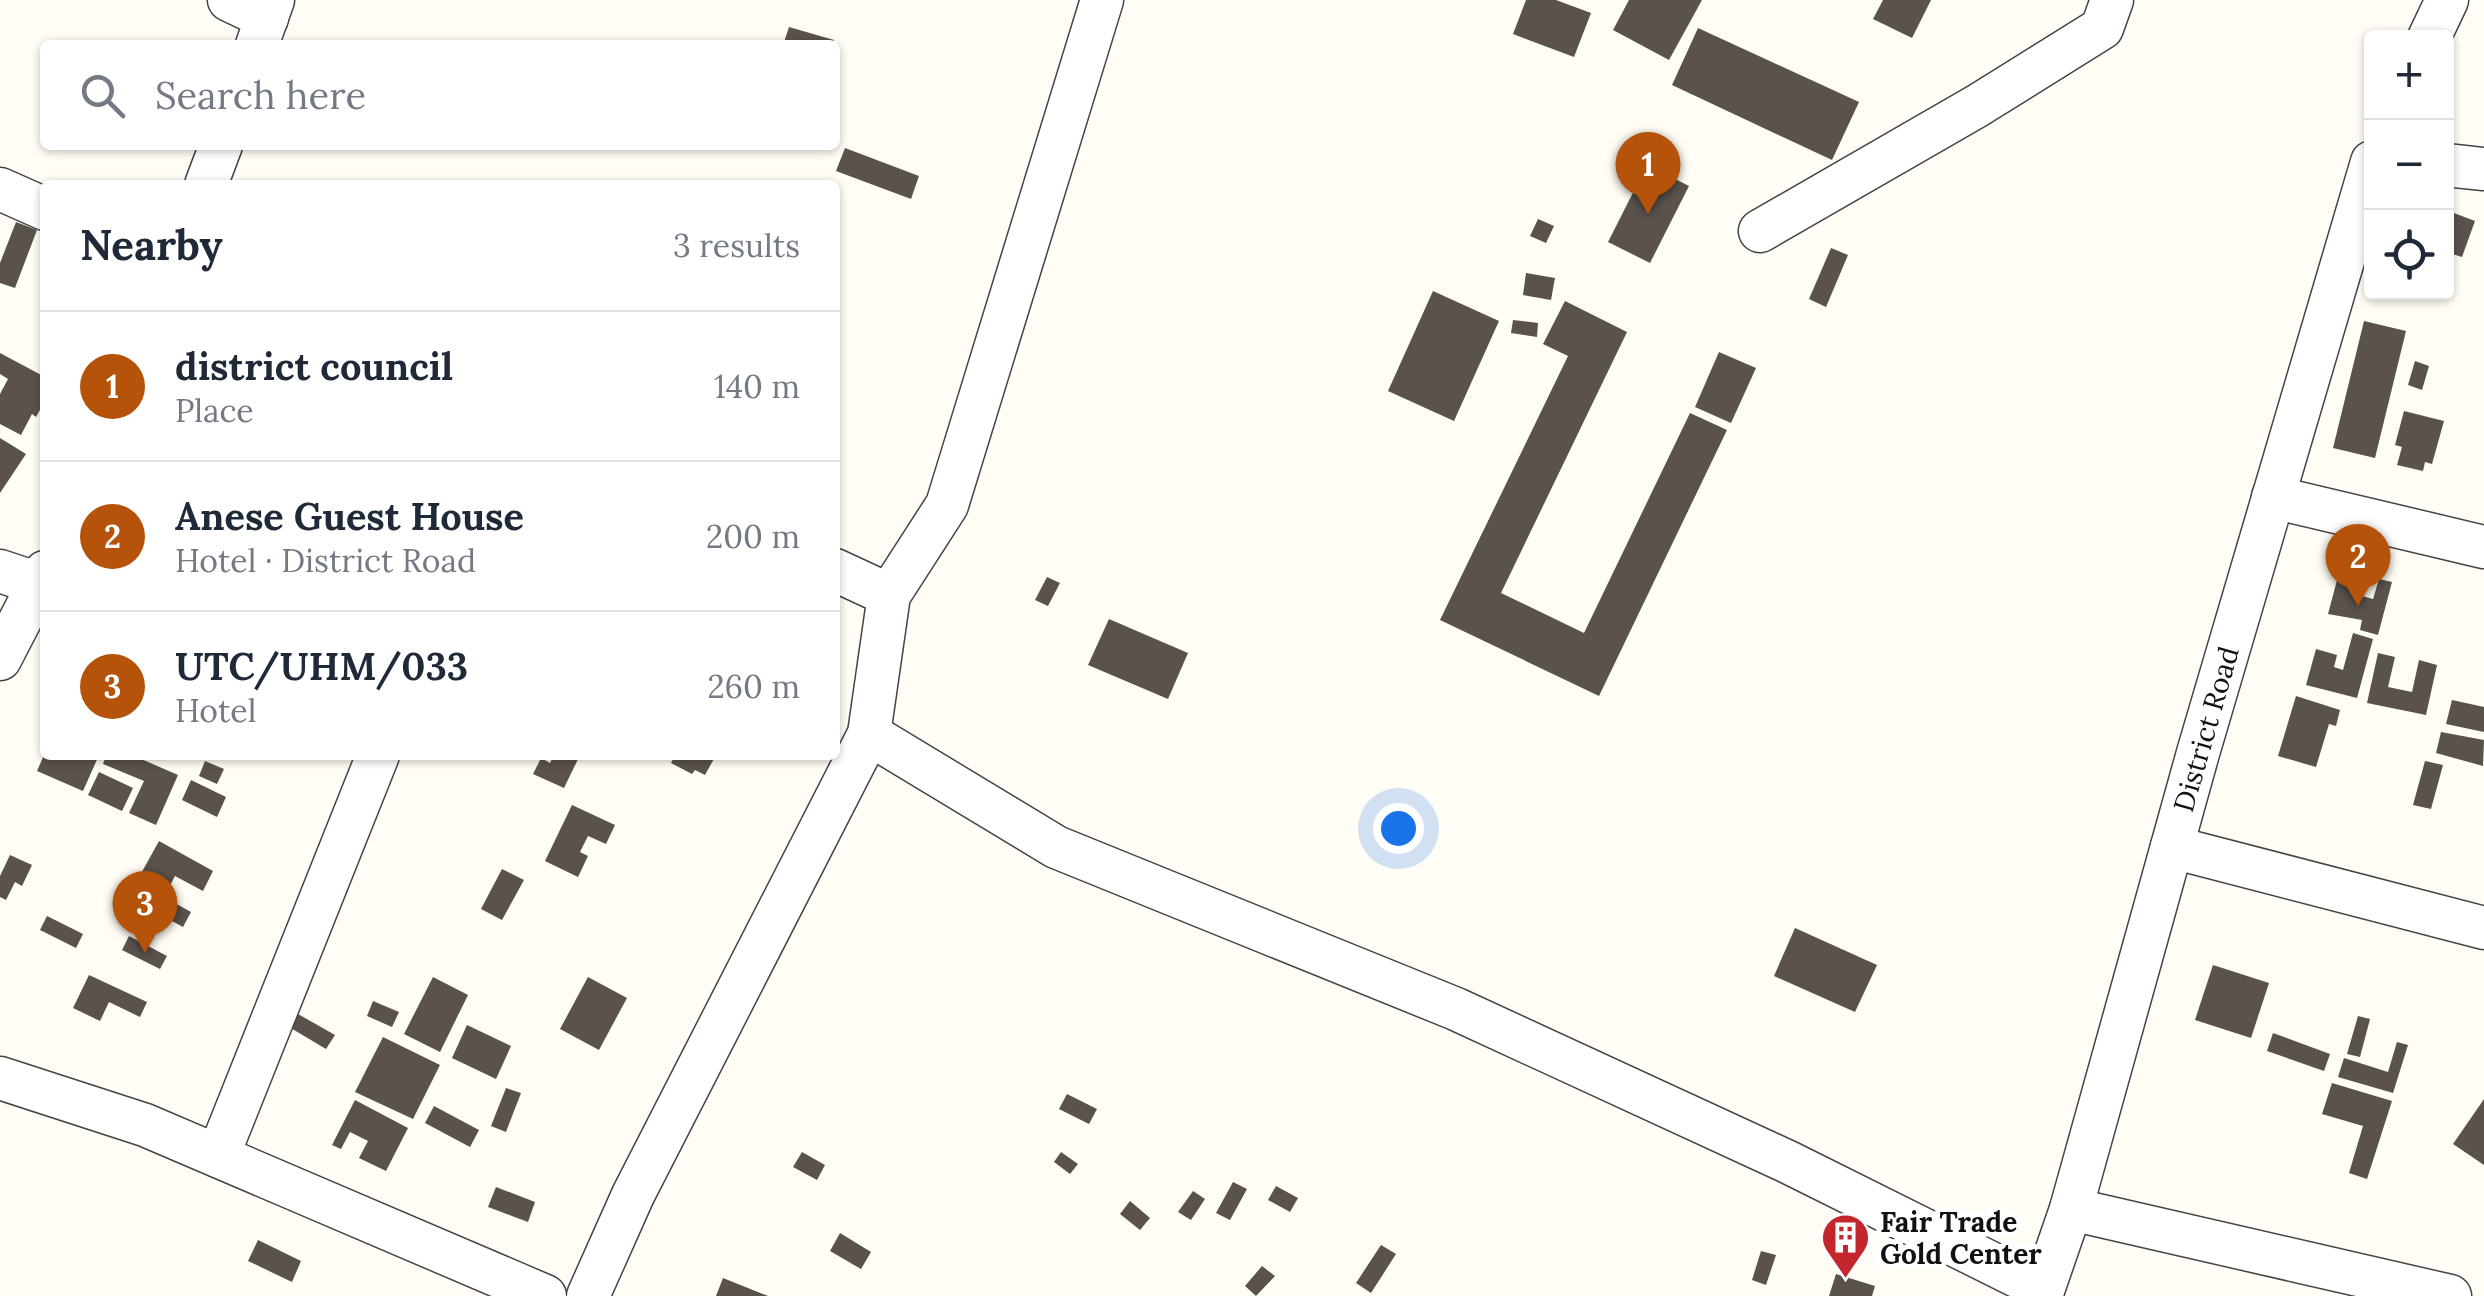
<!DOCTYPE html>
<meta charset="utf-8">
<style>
body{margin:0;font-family:Lora,serif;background:#f2f2f3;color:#1f2937}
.controls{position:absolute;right:30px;top:30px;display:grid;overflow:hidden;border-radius:10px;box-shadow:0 2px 8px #0004}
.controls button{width:90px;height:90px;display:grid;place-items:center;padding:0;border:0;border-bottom:2px solid #e0e1e3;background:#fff;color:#1f2937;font:50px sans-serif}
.you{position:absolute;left:1398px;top:828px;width:35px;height:35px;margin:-25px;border:8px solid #fff;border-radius:50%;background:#1a73e8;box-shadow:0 0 0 15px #1a73e833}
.badge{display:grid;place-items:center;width:65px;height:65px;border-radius:50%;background:#b45309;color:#fff;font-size:32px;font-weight:700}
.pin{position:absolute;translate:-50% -82px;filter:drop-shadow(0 2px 5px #0008)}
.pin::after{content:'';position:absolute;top:52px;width:35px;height:30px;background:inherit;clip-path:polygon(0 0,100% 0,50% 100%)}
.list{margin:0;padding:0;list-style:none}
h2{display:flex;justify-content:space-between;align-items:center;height:130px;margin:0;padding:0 40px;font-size:42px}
h2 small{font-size:32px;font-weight:400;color:#747a83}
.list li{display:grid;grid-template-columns:65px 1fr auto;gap:30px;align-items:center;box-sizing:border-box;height:150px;padding:0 40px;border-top:2px solid #e0e1e3}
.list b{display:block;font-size:38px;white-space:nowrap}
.list p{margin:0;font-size:32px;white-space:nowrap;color:#747a83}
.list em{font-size:32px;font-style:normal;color:#747a83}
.icon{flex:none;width:55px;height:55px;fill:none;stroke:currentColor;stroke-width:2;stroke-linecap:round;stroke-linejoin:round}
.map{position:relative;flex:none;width:2484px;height:1296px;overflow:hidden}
.search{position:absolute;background:#fff;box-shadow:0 2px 8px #0004;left:40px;top:40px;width:800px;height:110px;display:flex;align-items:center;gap:25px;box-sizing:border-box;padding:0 35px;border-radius:10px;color:#747a83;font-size:38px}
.panel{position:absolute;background:#fff;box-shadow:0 2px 8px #0004;left:40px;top:180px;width:800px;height:580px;border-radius:10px}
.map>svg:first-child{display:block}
</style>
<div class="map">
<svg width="2484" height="1296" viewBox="0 0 2484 1296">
<rect width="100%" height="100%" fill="#fffdf5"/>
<g fill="#5a524d">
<polygon points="1526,0 1556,0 1591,13 1574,57 1513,34"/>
<polygon points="1629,0 1702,0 1669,60 1613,30"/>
<polygon points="1883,0 1931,0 1912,38 1873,19"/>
<polygon points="789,27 834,40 832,45 783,45"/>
<polygon points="1698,28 1859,102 1832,160 1672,85"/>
<polygon points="845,148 919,176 911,199 836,171"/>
<polygon points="1647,165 1689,186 1650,263 1608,242"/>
<polygon points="2446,210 2475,221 2462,257 2446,252"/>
<polygon points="1538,219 1554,226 1546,243 1530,236"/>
<polygon points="16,222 37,230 15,288 0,283 0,263"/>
<polygon points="1831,248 1848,255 1826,307 1809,299"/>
<polygon points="1526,273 1555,278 1551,300 1523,295"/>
<polygon points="1433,291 1499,321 1454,421 1388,391"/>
<polygon points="1565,301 1627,332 1501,593 1584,633 1690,413 1727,430 1599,696 1440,620 1568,356 1543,344"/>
<polygon points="1513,320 1538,323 1537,337 1511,333"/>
<polygon points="2364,321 2406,331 2375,458 2333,448"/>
<polygon points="1719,352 1756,368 1731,423 1695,407"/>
<polygon points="0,353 45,377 45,401 36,417 32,414 21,435 0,424 0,394 8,379 0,374"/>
<polygon points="2415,361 2429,366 2422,390 2408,385"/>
<polygon points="2404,411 2444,421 2432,464 2425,462 2423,471 2397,465 2402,447 2395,445"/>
<polygon points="0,438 26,454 0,493"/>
<polygon points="2340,569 2368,576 2362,596 2373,599 2379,579 2392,582 2378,635 2360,630 2362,620 2328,614"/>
<polygon points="1047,577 1060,583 1048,606 1035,600"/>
<polygon points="1109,619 1188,653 1168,699 1088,665"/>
<polygon points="2353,633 2373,639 2357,698 2306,685 2316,649 2337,655 2334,667 2343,670"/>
<polygon points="2378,653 2395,657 2388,687 2412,692 2419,660 2437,665 2426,715 2367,703"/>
<polygon points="2296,696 2340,710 2336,726 2329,724 2316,767 2278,756"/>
<polygon points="2452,700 2484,707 2484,732 2446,724"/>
<polygon points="2441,732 2484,740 2483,766 2436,753"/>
<polygon points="44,755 99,755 83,791 37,771"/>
<polygon points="106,755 132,755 178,775 156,825 129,813 144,781 103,764"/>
<polygon points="554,755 580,755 564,788 533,774 541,758 550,763"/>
<polygon points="675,755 716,755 705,775 695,770 692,774 671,763"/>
<polygon points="205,761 224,769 217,784 199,776"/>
<polygon points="2425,761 2443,765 2431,809 2413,805"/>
<polygon points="99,772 133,788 122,811 88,795"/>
<polygon points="191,780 226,797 217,817 182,800"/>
<polygon points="572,805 615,825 606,844 588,836 580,852 588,856 578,877 545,861"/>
<polygon points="159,841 213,871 203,891 175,876 164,897 191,912 183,927 128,897"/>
<polygon points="10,855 32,865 22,886 15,882 6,900 0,897 0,876"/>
<polygon points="502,869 524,880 502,920 481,909"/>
<polygon points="47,916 83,934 76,948 40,930"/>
<polygon points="1795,928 1877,965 1855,1012 1774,976"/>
<polygon points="129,936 167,956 160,969 122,950"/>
<polygon points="2213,965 2269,983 2251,1038 2195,1020"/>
<polygon points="89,975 147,1002 140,1017 109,1002 100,1021 73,1008"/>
<polygon points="433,977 468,995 440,1052 404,1034"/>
<polygon points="588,977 627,998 599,1050 560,1029"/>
<polygon points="373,1001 399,1012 392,1027 367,1016"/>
<polygon points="298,1014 335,1035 326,1049 289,1027"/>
<polygon points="2358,1016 2370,1019 2360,1057 2347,1054"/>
<polygon points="467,1025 511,1046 496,1079 452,1058"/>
<polygon points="2273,1033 2330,1054 2324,1071 2267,1051"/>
<polygon points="383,1037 440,1065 413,1119 355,1092"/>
<polygon points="2397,1042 2408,1045 2393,1093 2338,1077 2344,1058 2388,1072"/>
<polygon points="2332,1083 2392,1101 2367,1179 2349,1173 2363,1126 2322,1114"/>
<polygon points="506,1088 521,1093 506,1132 491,1126"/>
<polygon points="1067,1094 1097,1109 1089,1124 1059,1109"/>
<polygon points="2484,1099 2484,1165 2453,1144"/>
<polygon points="355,1100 408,1128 386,1171 359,1158 368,1141 350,1132 341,1149 332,1145"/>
<polygon points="434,1106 479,1130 470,1147 425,1123"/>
<polygon points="802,1152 825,1165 817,1180 793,1167"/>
<polygon points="1061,1152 1078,1164 1070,1174 1054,1162"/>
<polygon points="1233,1182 1247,1189 1230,1220 1216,1213"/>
<polygon points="1276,1186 1298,1198 1290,1212 1268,1200"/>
<polygon points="496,1187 535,1202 528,1222 488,1207"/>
<polygon points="1193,1191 1205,1199 1191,1220 1178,1212"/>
<polygon points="1130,1201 1150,1218 1140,1230 1120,1214"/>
<polygon points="840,1233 871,1252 861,1269 830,1251"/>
<polygon points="258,1240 301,1261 292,1282 248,1261"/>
<polygon points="1381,1245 1396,1254 1371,1293 1356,1283"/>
<polygon points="1761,1251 1776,1255 1766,1285 1752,1280"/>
<polygon points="1262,1266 1275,1276 1256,1296 1245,1286"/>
<polygon points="1836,1274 1875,1286 1872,1296 1829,1296"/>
<polygon points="723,1278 768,1296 716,1296"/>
</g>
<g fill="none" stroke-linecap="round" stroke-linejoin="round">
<defs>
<g id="minor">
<polyline points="229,0 267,18"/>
<polyline points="2429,38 2447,0"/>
<polyline points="257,45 273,0"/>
<polyline points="2446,165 2484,169"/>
<polyline points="206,185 221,145"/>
<polyline points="0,189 45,209"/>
<polyline points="1760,231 1977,106 2102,28 2112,0"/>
<polyline points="2273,497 2484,547"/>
<polyline points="835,570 889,595"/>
<polyline points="0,571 39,584"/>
<polyline points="0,659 45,572"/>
<polyline points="869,734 1056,847 1456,1009 1788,1162 2043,1289"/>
<polyline points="2172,847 2484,928"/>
<polyline points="0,1078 145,1125 545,1296"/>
<polyline points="218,1156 378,755"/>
<polyline points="2071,1209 2450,1296"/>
<polyline points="588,1296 633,1195 869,734 889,595 947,505 1102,0"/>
<polyline points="2041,1296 2071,1209 2198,753 2372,162"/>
</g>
</defs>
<use href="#minor" stroke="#444" stroke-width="45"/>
<use href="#minor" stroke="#fff" stroke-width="42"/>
</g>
<defs>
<symbol id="building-pin" viewBox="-11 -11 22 30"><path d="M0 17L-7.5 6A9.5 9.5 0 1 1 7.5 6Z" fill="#c4262e" stroke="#fff"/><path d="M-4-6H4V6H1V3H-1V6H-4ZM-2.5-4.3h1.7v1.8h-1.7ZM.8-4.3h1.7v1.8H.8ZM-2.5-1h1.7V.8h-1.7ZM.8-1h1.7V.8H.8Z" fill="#fff"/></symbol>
</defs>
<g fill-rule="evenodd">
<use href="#building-pin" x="1818" y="1210" width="55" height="75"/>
</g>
<g text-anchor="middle" stroke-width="10" stroke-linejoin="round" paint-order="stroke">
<g font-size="28" fill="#111" stroke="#fff">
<text transform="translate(2206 729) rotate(-74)" y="10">District Road</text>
</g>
<g font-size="28" font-weight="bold" fill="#111" stroke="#fff" text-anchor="start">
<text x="1880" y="1232">Fair Trade<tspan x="1880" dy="32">Gold Center</tspan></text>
</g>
</g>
</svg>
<div class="controls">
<button>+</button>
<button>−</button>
<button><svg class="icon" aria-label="locate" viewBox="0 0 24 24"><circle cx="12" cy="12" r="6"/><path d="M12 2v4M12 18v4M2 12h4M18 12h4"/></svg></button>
</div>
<div class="you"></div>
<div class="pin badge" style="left:1648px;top:214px">1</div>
<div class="pin badge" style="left:2358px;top:606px">2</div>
<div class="pin badge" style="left:145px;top:953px">3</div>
<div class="search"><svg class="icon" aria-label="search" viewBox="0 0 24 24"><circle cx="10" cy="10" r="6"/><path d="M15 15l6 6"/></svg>Search here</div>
<section class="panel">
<h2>Nearby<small>3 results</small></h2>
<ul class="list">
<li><span class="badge">1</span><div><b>district council</b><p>Place</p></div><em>140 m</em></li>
<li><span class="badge">2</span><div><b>Anese Guest House</b><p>Hotel · District Road</p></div><em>200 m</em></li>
<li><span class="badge">3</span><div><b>UTC/UHM/033</b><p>Hotel</p></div><em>260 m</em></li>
</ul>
</section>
</div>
